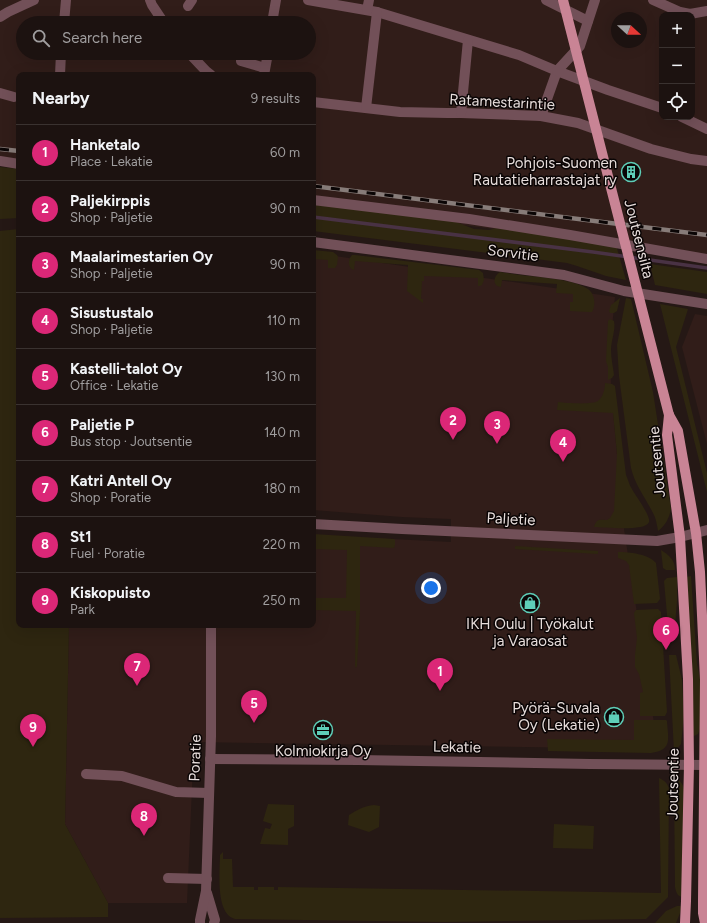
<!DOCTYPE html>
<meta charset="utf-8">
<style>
body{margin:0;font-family:Figtree,sans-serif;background:#29201e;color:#f1f3f6}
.controls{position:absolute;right:12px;top:12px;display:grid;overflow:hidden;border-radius:8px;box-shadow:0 4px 16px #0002}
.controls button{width:36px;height:36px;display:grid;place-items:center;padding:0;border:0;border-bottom:1px solid #3a3230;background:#1c1210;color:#f1f3f6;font:20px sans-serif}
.compass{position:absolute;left:611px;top:12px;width:36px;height:36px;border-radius:50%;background:#1c1210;box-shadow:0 4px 16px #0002;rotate:111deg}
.you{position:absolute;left:431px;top:588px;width:14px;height:14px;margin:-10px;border:3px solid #fff;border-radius:50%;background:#1a73e8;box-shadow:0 0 0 6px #1a73e833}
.badge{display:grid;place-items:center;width:26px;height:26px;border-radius:50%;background:#db2777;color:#fff;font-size:13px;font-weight:700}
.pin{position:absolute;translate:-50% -33px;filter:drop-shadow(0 1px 2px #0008)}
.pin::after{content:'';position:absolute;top:21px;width:14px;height:12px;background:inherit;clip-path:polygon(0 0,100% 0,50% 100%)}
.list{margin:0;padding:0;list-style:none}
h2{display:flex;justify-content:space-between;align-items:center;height:52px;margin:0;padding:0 16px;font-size:17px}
h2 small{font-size:13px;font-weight:400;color:#a09e9f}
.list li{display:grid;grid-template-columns:26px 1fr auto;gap:12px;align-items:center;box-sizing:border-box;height:56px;padding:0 16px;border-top:1px solid #3a3230}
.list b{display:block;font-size:15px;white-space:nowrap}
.list p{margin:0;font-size:13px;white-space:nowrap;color:#a09e9f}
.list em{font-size:13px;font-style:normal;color:#a09e9f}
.icon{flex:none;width:22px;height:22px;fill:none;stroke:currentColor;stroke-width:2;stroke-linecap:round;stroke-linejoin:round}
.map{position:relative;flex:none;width:707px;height:923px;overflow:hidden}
.search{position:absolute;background:#1c1210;box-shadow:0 4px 16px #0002;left:16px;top:16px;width:300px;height:44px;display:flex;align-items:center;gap:10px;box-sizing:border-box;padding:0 14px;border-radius:22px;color:#a09e9f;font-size:15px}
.panel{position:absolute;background:#1c1210;box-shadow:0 4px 16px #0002;left:16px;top:72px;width:300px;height:556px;border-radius:8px}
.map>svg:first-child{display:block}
</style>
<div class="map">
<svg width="707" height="923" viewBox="0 0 707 923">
<rect width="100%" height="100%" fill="#251815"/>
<g fill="#311d19" fill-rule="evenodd">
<path d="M 0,0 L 707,0 L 707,256 L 313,206 L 313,75 L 19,75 L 19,169 L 0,166 ZM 662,15 L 692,15 L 692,117 L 662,117 ZM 617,18 L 641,18 L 641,42 L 617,42 ZM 23,23 L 309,23 L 309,53 L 23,53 Z"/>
<polygon points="313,254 335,256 615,297 610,348 611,388 617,454 624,529 658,749 194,742 187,903 108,903 65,824 69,625 313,625 313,535 451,542 451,519 402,517 313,510"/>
<polygon points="695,314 707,316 707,444 682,347"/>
</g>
<g fill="#2e2610">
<polygon points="0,167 19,169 19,218 0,219"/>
<polygon points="313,204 451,220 474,229 489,230 496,228 616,245 626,280 606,276 577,266 567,263 313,231"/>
<polygon points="19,229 19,625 69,625 65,824 108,903 108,917 0,918 0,231"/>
<polygon points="313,250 333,252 337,255 338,257 337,265 335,268 328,268 328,260 313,259"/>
<path d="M 352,255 L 355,255 L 479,270 L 483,273 L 484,280 L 482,285 L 480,286 L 478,286 L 478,278 L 424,276 L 424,281 L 422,281 L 421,299 L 423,299 L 423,303 L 407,291 L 408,265 L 355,261 L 354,270 C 347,268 348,259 352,255 Z"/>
<polygon points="650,264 707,272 707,294 655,285"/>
<path d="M 500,272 C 513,274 527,276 540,277 C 554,279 576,281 588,289 C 595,294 596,305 592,312 L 589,312 L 570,311 L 570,302 L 573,302 L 573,294 L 556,293 L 557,284 L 502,280 L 501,287 C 492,286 493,276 500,272 Z"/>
<polygon points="620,298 617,311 614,313 610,313 609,311 611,305"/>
<path d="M 626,298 L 631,299 L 653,392 L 671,509 C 669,518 666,525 658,531 C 657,525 656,518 653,513 C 645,497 635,485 631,468 L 619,376 L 617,345 Z"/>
<polygon points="660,304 688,309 676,347 707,473 707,492"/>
<path d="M 610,319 L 614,321 C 616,329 611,341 611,350 C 611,358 613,367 614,375 L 612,378 L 608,380 L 608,367 L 606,361 L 608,321 Z"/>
<path d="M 605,383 L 612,384 L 615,386 L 626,475 C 628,479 629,485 632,489 C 635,495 651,516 649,522 C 646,532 603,527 594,527 C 597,518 599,520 607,520 L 610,518 L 614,511 L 617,454 L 613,413 L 557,410 L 558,402 C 566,403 592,405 598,401 C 603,397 605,389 605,383 Z"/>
<polygon points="313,534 394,539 395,540 395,545 394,548 360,546 360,611 357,666 356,668 355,666 356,611 313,610 313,598 346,598 347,550 313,549"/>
<polygon points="515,546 598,551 598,554 515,549"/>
<path d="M 661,550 C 669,555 675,560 675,570 L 666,570 L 663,568 Z"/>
<path d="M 618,552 C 629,552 649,554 656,563 L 660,599 L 657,603 L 634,604 L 629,565 L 626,561 L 618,558 Z"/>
<polygon points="691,576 697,664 701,684 700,729 698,734 694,736 693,735 686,577"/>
<polygon points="677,577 677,601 675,626 668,626 664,581 667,578"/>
<polygon points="658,609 661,612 667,712 665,716 640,716 640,693 643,692 639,674 635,667 635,655 637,638 634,613 636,610"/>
<polygon points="669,655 676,655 682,680 684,716 681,744 674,752"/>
<path d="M 634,720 L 666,720 L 667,721 C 668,739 673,750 651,753 L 548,751 L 547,739 L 634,740 Z"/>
<path d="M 674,777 C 679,779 683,784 684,789 L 682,897 C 677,896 676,892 675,887 Z"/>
<path d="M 659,778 C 665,781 668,783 669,790 L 668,897 L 646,919 L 444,922 L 235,919 C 215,914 220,871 220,855 L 223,852 L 223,859 L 232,859 L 233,887 L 254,887 L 254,890 L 258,890 L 258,887 L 274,887 L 274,890 L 278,890 L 278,887 L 661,893 Z"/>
<polygon points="268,804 294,805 294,826 288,829 288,845 260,844 265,828 270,829 272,824 263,821"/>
<path d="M 374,805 L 380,806 L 379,827 L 369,832 L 348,825 L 349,815 C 357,810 364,806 374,805 Z"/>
<polygon points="554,824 594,826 593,849 553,848"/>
<polygon points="677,906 682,906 680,913 676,923 655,923 666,911"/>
</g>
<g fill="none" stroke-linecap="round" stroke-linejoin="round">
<polyline stroke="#493244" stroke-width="3.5" points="313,217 593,252 707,268"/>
<g stroke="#725058" stroke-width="10">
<polyline points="150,0 152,5 164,23"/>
<polyline points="308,0 377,12 519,55 557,71 541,116"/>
<polyline points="546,0 588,21"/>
<polyline points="595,0 580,46 557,71 608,90 662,108"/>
<polyline points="653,0 680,12 690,14 707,11"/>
<polyline points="188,6 192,0"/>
<polyline points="367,10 369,0"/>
<polyline points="0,17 8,12 34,0"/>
<polyline points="64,23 66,0"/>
<polyline points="272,23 276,0"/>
<polyline points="189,53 206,71 211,75"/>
<polyline points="232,55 234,53"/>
<polyline points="241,61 265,68"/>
<polyline points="60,75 61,53"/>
<polyline points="264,75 268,53"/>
<polyline points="0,93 14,97"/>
<polyline points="313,102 400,112 447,113 461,113 541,116 578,123 651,149 691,159 707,161"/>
<polyline points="366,108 377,12"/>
<polyline points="461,113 468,40"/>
<polyline points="682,117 707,129"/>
<polyline points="0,161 19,164"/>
<polyline points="313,200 469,219 570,235 707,259"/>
<polyline points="313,242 564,275 624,291 707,304"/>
<polyline points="313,524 402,529 657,541 680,537 707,530"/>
<polyline points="210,759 358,760 590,764 704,765"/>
<polyline points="86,774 122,776 176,792 209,793"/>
<polyline points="168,878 207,879"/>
<polyline points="207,893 215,920 214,923"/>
<polyline points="200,923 200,920 206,891 211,736 211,625"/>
</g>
<g stroke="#c98495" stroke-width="10">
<polyline points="669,415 678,431 696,533 700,572 705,680 703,901 703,913 705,923"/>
<polyline points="669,415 667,435 680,537 688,679 689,765 686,901 685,923"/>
</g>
<defs>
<g id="rail">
<polyline points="0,149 19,151"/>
<polyline points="313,186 707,235"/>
</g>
</defs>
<use href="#rail" stroke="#877c79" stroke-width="4.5"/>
<use href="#rail" stroke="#0a0505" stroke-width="3" stroke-dasharray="9" stroke-linecap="butt"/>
<polyline stroke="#c98495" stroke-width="10" points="563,0 669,415"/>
</g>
<defs>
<symbol id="building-ring" viewBox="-11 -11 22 22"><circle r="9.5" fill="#0a0505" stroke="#5eceb8" stroke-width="1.5"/><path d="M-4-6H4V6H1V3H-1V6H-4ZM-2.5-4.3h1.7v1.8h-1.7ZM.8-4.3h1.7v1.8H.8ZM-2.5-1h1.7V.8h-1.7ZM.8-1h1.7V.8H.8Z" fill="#5eceb8"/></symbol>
<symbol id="shop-ring" viewBox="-11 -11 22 22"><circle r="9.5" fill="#0a0505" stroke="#5eceb8" stroke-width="1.5"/><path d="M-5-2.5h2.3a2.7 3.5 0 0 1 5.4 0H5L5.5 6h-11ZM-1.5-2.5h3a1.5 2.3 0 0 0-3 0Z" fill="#5eceb8"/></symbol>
<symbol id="office-ring" viewBox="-11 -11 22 22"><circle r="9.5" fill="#0a0505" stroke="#5eceb8" stroke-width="1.5"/><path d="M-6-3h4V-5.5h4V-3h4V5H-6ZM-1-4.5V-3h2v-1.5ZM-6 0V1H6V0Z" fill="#5eceb8"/></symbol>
</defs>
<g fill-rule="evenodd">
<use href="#building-ring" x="620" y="161" width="22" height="22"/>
<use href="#shop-ring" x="519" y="592" width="22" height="22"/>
<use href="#shop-ring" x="603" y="706" width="22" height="22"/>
<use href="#office-ring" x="312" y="719" width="22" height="22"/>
</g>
<g text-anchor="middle" stroke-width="3" stroke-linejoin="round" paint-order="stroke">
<g font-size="15" fill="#e7dddb" stroke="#0a0505">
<text transform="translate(502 102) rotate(3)" y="5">Ratamestarintie</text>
<text transform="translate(639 239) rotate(76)" y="5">Joutsensilta</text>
<text transform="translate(513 253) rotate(7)" y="5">Sorvitie</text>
<text transform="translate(657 462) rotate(-95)" y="5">Joutsentie</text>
<text transform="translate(511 519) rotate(3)" y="5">Paljetie</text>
<text transform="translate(457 747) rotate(1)" y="5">Lekatie</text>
<text transform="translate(195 758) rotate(-88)" y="5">Poratie</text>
<text transform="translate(673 784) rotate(-89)" y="5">Joutsentie</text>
</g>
<g font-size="15" fill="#e7dddb" stroke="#0a0505" text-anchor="end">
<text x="617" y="168">Pohjois-Suomen<tspan x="617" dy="17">Rautatieharrastajat ry</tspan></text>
<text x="530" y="629" text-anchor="middle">IKH Oulu | Työkalut<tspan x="530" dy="17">ja Varaosat</tspan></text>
<text x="600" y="713">Pyörä-Suvala<tspan x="600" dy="17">Oy (Lekatie)</tspan></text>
<text x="323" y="756" text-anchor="middle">Kolmiokirja Oy</text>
</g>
</g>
</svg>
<div class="controls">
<button>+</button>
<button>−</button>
<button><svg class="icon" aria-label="locate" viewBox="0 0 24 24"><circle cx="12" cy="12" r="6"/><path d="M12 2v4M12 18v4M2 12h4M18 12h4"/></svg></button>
</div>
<svg class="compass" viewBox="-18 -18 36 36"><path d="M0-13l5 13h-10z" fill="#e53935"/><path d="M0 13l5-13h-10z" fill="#a09e9f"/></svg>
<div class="you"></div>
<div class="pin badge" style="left:440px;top:691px">1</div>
<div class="pin badge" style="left:453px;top:440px">2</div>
<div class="pin badge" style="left:497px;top:444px">3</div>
<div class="pin badge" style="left:563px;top:462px">4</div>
<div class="pin badge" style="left:254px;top:723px">5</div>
<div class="pin badge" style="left:666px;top:650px">6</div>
<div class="pin badge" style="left:137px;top:686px">7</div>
<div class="pin badge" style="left:144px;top:836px">8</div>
<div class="pin badge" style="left:33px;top:747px">9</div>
<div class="search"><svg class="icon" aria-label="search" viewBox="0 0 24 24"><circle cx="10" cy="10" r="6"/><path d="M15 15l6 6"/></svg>Search here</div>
<section class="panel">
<h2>Nearby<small>9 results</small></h2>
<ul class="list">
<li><span class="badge">1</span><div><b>Hanketalo</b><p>Place · Lekatie</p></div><em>60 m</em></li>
<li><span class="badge">2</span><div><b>Paljekirppis</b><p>Shop · Paljetie</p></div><em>90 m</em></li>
<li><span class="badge">3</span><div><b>Maalarimestarien Oy</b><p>Shop · Paljetie</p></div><em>90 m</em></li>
<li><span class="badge">4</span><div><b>Sisustustalo</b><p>Shop · Paljetie</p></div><em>110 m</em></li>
<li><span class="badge">5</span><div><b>Kastelli-talot Oy</b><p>Office · Lekatie</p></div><em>130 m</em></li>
<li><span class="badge">6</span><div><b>Paljetie P</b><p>Bus stop · Joutsentie</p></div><em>140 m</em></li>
<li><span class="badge">7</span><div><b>Katri Antell Oy</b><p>Shop · Poratie</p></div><em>180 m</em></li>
<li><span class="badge">8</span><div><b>St1</b><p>Fuel · Poratie</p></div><em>220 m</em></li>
<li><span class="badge">9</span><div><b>Kiskopuisto</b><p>Park</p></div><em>250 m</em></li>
</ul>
</section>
</div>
